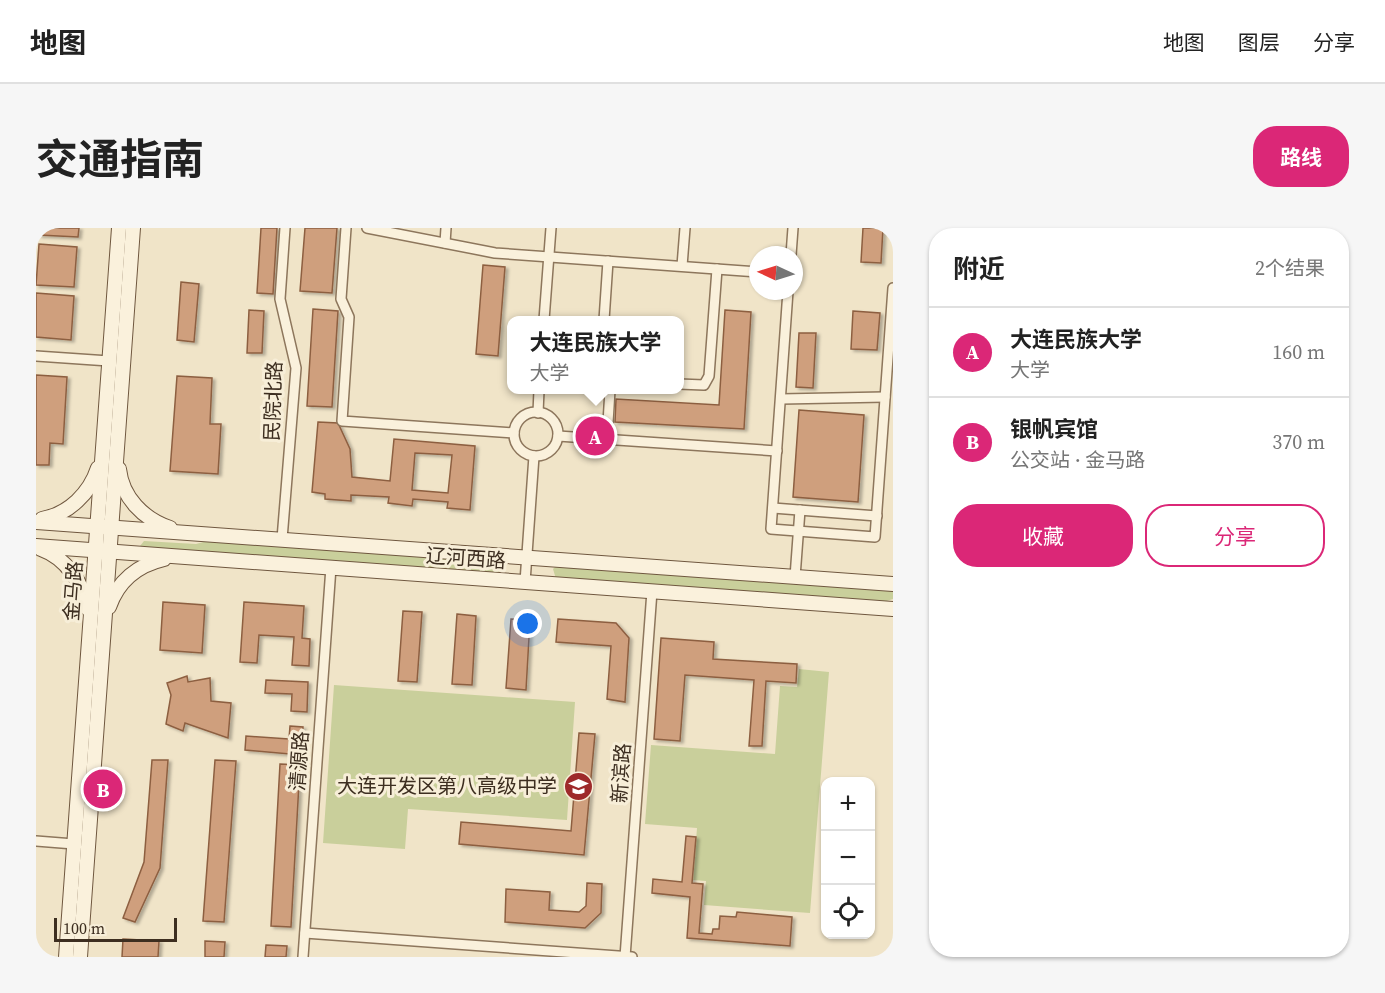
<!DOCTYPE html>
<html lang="zh">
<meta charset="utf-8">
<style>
body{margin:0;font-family:"Source Serif 4","Noto Sans SC",serif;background:#f6f6f6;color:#222}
.controls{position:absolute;right:18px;bottom:18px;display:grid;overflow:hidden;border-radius:12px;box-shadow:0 2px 4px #0004}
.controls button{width:54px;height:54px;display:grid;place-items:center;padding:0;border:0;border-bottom:2px solid #e0e0e0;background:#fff;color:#222;font:30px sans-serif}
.compass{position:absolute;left:713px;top:18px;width:54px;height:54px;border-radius:50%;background:#fff;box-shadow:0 2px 4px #0004;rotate:274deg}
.scale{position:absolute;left:18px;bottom:15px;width:123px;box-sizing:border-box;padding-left:6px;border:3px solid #3d2e20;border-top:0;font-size:16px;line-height:21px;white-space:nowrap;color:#3d2e20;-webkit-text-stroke:4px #f7eed8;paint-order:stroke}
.you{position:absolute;left:492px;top:396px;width:21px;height:21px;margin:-15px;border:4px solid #fff;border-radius:50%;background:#1a73e8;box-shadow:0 0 0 9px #1a73e833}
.badge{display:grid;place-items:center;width:39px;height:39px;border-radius:50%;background:#db2777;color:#fff;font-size:20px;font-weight:700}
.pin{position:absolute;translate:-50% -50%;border:3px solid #fff;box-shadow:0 2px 6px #0006}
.popup{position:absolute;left:471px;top:88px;width:177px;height:78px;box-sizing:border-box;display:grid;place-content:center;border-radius:12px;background:#fff;filter:drop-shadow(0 2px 4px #0005);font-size:20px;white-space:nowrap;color:#767676}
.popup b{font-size:22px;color:#222}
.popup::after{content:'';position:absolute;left:50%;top:100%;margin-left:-12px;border:12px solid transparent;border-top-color:#fff}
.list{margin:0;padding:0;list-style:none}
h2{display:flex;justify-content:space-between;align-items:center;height:78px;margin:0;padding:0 24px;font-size:26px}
h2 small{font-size:20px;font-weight:400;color:#767676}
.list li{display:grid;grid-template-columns:39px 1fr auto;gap:18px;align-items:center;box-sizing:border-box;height:90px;padding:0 24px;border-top:2px solid #e0e0e0}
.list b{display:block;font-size:22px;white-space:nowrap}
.list p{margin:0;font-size:20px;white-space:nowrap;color:#767676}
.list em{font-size:20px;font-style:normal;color:#767676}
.actions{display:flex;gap:12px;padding:18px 24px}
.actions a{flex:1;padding:14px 0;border:2px solid #db2777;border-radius:24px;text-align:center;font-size:21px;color:#db2777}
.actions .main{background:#db2777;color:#fff}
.icon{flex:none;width:33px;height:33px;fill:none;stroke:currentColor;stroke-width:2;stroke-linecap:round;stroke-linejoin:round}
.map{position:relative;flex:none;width:857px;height:729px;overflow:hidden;border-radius:24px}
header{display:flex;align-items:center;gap:36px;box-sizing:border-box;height:84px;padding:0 30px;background:#fff;border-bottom:2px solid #e0e0e0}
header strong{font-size:28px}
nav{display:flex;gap:33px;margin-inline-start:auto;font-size:21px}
.intro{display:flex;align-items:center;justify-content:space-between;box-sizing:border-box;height:144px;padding:0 36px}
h1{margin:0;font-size:42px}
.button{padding:15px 27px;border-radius:24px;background:#db2777;color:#fff;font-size:21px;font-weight:700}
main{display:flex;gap:36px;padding:0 36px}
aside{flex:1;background:#fff;border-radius:24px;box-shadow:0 2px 4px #0004}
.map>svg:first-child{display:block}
</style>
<header>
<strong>地图</strong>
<nav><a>地图</a><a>图层</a><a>分享</a></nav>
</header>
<div class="intro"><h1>交通指南</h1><a class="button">路线</a></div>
<main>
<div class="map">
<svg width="857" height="729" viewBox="0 0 857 729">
<defs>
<filter id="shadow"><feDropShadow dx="3" dy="2" stdDeviation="1.5" flood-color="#0004"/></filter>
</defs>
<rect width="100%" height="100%" fill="#f0e4c8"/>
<g fill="#c9cf9b">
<polygon points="175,312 459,332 464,337 464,342 459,347 107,321 104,318 108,313 160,316"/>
<polygon points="521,337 857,362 857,371 844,375 520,351 517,341"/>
<polygon points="763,441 793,444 774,685 668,677 670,653 657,652 661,600 609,596 615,517 739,526 744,458 761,459"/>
<polygon points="298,457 539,474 531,592 372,581 369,621 287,615"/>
</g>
<g fill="#cf9f7d" stroke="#8d5f41" stroke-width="1.5" fill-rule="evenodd" filter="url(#shadow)">
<polygon points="4,0 43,0 42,9 3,7"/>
<polygon points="225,0 241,0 237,66 221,65"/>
<polygon points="269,0 301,0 296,65 264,63"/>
<polygon points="827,0 847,0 845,35 825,34"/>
<polygon points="3,16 41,19 38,59 0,57"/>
<polygon points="447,37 469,39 462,128 440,126"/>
<polygon points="145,54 163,56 158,114 141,112"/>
<polygon points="0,65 38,68 35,112 0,109"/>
<polygon points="277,81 302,83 296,179 271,178"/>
<polygon points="213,82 228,83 226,125 211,125"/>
<polygon points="689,82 715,84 708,201 579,194 580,171 683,177"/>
<polygon points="817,83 844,85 841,122 815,121"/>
<polygon points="763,105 780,105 777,160 760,159"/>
<polygon points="0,147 31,149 27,216 14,215 13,237 0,237"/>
<polygon points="141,148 176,150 174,196 185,196 182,246 134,243"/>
<polygon points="763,182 828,187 822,274 757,269"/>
<path d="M 282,194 L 302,195 L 314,221 L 316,249 L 354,253 L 358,211 L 439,218 L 434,282 L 411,280 L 412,274 L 377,271 L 376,278 L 352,275 L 353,269 L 315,267 L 315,273 L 289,271 L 289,266 L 276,264 ZM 379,225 L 416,227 L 412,265 L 376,262 Z"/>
<polygon points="127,374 169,377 166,425 124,422"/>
<polygon points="208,374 268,378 266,410 274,411 273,438 256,437 258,409 223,407 221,435 204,434"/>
<polygon points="367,383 386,384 381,454 362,453"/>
<polygon points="421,386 440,388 436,457 416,456"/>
<polygon points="475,391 494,392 490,462 470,460"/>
<polygon points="522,391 580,395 593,410 589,474 571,471 575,418 520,414"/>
<polygon points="625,410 678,414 677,431 761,436 760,455 730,453 726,518 713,518 718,452 649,447 644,513 618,511"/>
<polygon points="151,448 152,454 174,450 175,473 195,475 192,510 149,495 147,503 130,496 135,467 131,455"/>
<polygon points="230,452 272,454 271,484 255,483 256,466 229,465"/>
<polygon points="254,498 267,499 265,527 209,522 210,508 253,511"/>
<polygon points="543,505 559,506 548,627 423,616 425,594 535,603"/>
<polygon points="116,532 132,532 124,640 99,694 87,690 108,634"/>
<polygon points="179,532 200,533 188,694 167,693"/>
<polygon points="244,536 264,537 255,699 235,698"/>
<polygon points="650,608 660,609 656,655 667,656 663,705 676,706 677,701 683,701 684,688 700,689 701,684 756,689 754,718 651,710 654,669 616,665 617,651 646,654"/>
<polygon points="551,655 566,656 565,685 549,700 469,694 470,661 514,664 513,682 543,684 550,678"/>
<polygon points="87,711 123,713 122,729 86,729"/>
<polygon points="169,713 189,714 188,729 169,729"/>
<polygon points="230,717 251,718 250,729 229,729"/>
</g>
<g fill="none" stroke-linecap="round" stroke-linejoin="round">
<defs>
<g id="street">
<polyline points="310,0 305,71 313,89 306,193 478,205"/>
<polyline points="331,0 459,25 722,44"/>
<polyline points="409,15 410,0"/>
<polyline points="755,27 757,0"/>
<polyline points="646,38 649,0"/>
<polyline points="752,63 735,301 839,309 857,60"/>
<polyline points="508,92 515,0"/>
<polyline points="568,92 572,33"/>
<polyline points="0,128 73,133"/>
<polyline points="643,156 668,157 673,148 681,41"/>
<polyline points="745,171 849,169"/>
<circle cx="500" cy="206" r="22"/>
<polyline points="502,185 503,162"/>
<polyline points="522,208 741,223"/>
<polyline points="571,211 574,162"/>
<polyline points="737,280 841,288"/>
<polyline points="246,311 260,140 244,71 249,0"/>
<polyline points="759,349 764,282"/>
<polyline points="489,354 498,228"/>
<polyline points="0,613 38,616"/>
<polyline points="269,705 596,729"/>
<polyline points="267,729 295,339"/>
<polyline points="589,729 616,363"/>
</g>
<g id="secondary">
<path d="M 83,241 C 86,269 107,291 134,300"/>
<path d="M 6,291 C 33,286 54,265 62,240"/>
<polyline points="0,294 857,356"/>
<polyline points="0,318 857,381"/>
<path d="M 5,321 C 30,330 47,355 52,381"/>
<path d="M 73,379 C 82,353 102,337 128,331"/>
<polyline points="30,729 83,0"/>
<polyline points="44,729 97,0"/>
</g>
</defs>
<use href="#street" stroke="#8d765c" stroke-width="12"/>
<use href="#secondary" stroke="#6f573f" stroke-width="16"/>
<use href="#street" stroke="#faf1dc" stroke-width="9"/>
<use href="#secondary" stroke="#faf1dc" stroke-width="14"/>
</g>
<defs>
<symbol id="school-disc" viewBox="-11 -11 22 22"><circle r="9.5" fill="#9e2a2b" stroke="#f7eed8"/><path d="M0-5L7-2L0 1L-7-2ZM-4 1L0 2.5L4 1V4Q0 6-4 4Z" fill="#fff"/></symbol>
</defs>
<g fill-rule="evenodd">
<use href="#school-disc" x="526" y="542" width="33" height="33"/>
</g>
<g text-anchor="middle" stroke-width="6" stroke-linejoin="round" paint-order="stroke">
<g font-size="20" fill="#3d2e20" stroke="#f7eed8">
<text transform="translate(237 173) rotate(-88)" y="7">民院北路</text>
<text transform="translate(430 330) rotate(4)" y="7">辽河西路</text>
<text transform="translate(37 363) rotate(-86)" y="7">金马路</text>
<text transform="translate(263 533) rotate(-86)" y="7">清源路</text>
<text transform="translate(585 545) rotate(-86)" y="7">新滨路</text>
</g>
<g font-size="20" fill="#3d2e20" stroke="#f7eed8" text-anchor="end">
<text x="521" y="565">大连开发区第八高级中学</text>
</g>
</g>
</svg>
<div class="controls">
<button>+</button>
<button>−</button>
<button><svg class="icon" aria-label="locate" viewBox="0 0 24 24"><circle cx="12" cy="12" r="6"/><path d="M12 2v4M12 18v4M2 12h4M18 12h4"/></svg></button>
</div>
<svg class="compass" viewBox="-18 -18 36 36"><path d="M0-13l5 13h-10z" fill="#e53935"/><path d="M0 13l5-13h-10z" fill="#767676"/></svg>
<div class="scale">100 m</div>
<div class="you"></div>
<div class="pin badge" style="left:559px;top:208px">A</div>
<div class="popup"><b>大连民族大学</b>大学</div>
<div class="pin badge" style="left:67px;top:561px">B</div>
</div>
<aside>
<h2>附近<small>2个结果</small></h2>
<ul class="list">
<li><span class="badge">A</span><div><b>大连民族大学</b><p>大学</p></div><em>160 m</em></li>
<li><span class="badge">B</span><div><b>银帆宾馆</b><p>公交站 · 金马路</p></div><em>370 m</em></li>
</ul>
<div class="actions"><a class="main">收藏</a><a>分享</a></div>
</aside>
</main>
